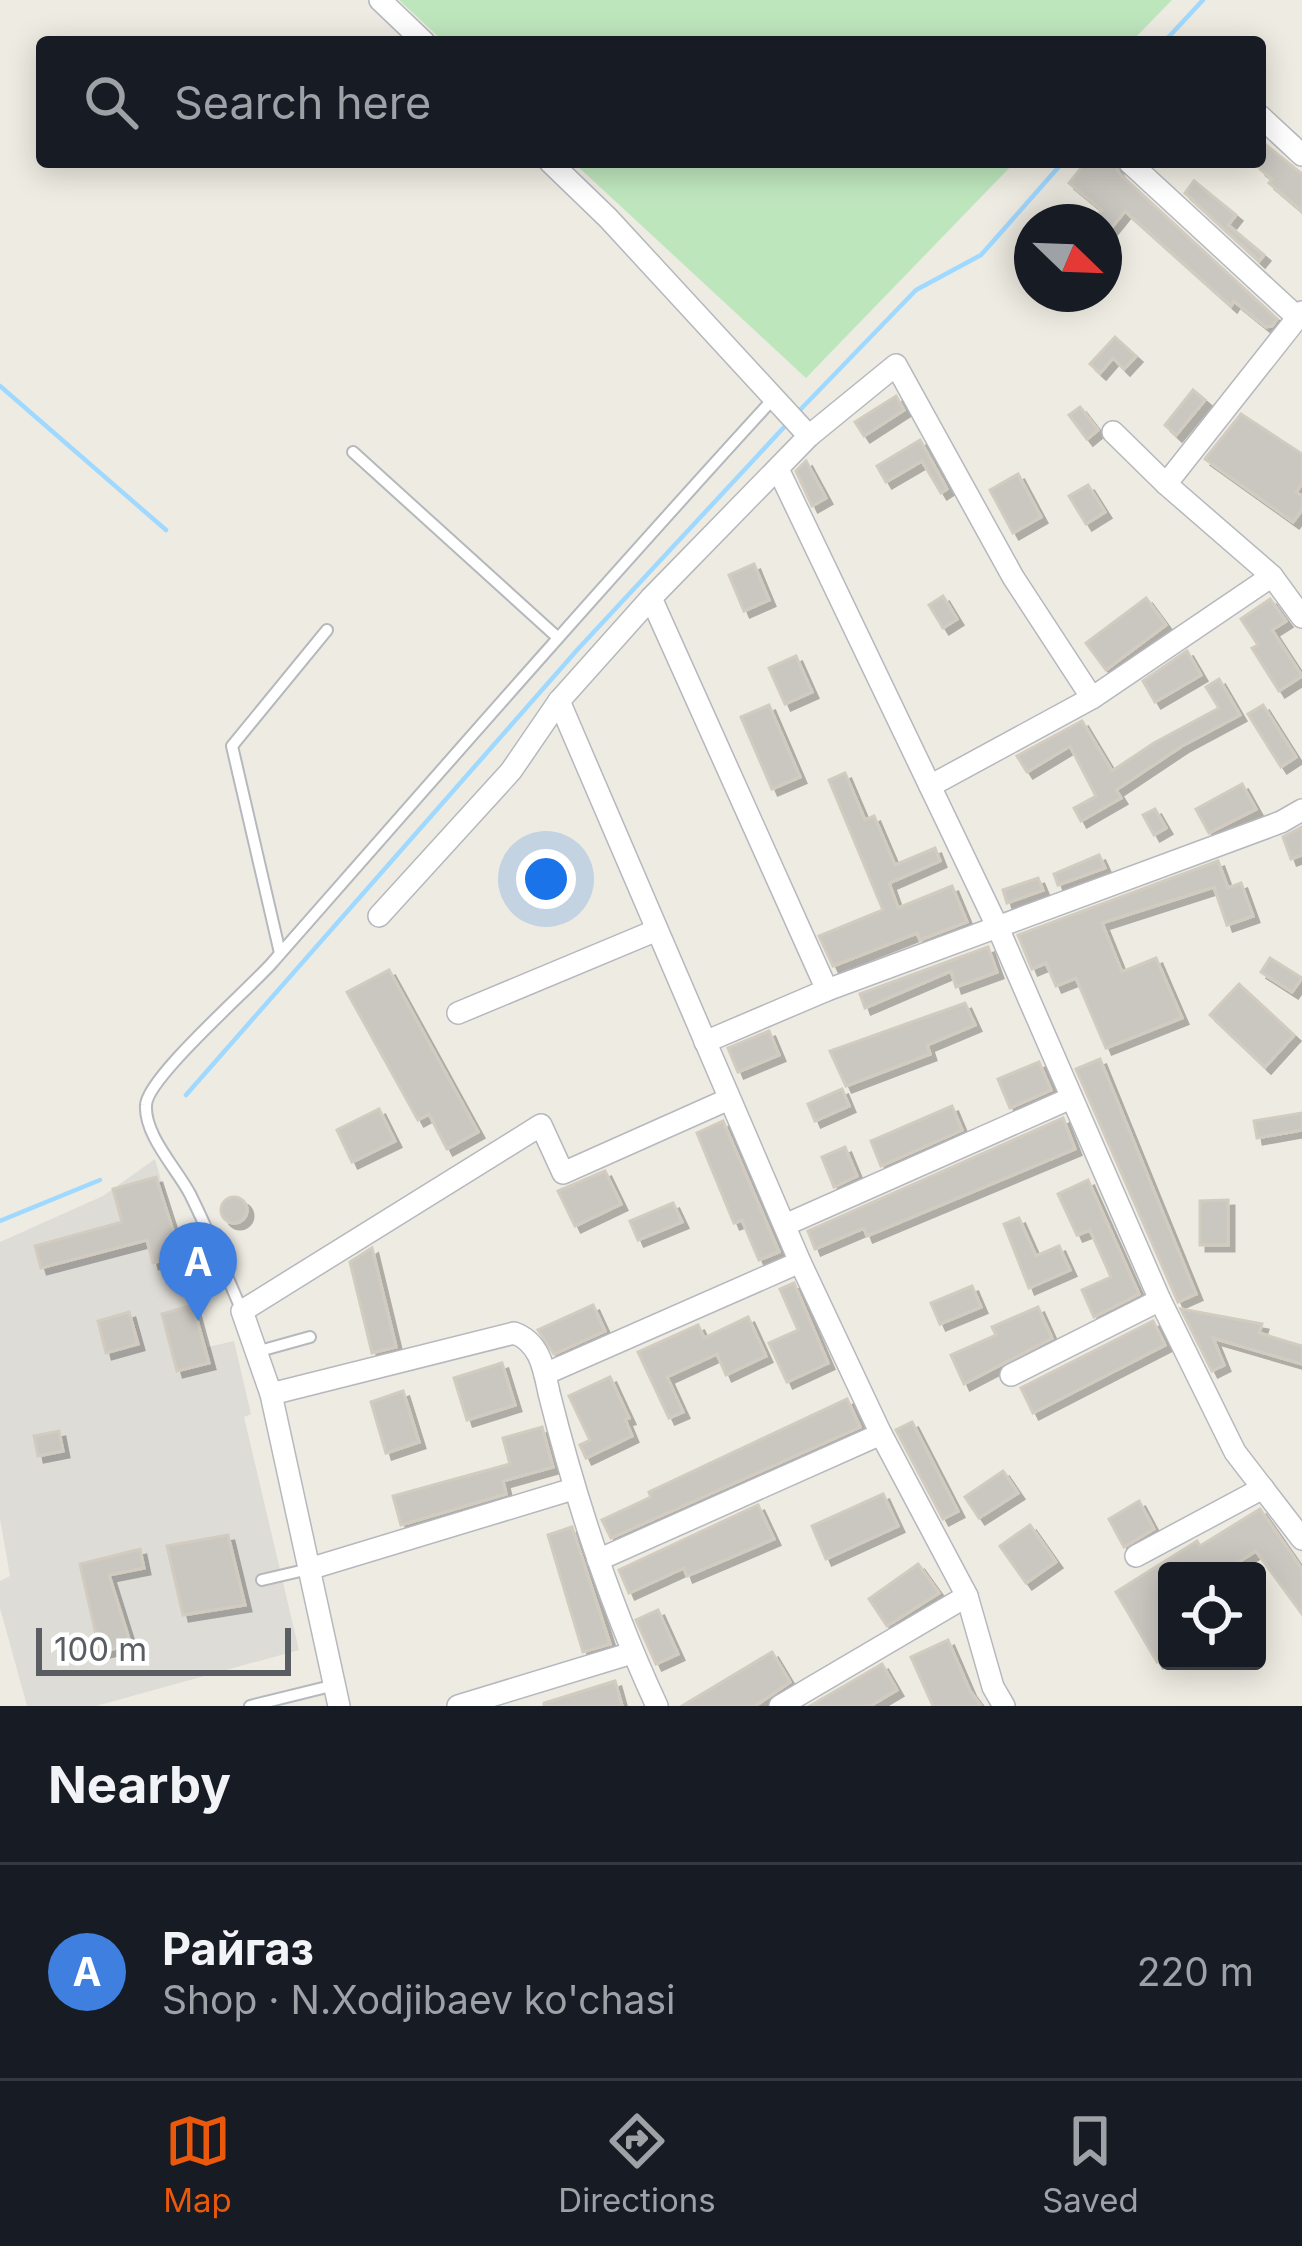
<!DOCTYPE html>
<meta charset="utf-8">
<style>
body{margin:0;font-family:Inter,sans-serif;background:#242831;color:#f1f3f6}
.controls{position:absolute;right:36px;bottom:36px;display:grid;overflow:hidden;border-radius:12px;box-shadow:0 6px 30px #0003}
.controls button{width:108px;height:108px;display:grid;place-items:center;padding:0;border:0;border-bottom:3px solid #363941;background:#171b24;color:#f1f3f6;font:60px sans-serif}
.compass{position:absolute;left:1014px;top:204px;width:108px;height:108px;border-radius:50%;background:#171b24;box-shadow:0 6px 30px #0003;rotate:113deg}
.scale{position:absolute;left:36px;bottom:30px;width:255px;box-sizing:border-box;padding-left:12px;border:6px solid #5a5e63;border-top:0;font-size:33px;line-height:42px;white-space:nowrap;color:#5a5e63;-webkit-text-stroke:9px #fff;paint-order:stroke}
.you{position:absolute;left:546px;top:879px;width:42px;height:42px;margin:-30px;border:9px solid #fff;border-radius:50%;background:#1a73e8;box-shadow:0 0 0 18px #1a73e833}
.badge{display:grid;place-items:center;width:78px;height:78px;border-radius:50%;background:#ea580c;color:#fff;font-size:39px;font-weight:700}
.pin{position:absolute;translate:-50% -99px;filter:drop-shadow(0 3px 6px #0008)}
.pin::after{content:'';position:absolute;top:63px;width:42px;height:36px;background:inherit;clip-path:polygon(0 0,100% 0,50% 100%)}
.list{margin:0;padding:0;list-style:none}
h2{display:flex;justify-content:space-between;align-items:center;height:156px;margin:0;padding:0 48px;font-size:51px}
h2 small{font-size:39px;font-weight:400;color:#9ea1a6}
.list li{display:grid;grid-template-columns:78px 1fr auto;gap:36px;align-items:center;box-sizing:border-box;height:216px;padding:0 48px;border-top:3px solid #363941}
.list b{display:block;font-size:45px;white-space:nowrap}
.list p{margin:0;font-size:39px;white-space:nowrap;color:#9ea1a6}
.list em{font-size:39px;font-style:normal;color:#9ea1a6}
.icon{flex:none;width:66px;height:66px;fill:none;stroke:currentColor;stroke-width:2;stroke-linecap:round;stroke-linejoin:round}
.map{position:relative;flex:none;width:1302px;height:1706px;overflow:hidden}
.search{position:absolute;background:#171b24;box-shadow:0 6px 30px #0003;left:36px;right:36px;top:36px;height:132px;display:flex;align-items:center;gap:30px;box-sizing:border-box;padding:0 42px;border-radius:12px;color:#9ea1a6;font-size:45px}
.sheet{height:372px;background:#171b24}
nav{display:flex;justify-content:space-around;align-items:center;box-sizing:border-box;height:168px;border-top:3px solid #363941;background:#171b24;font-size:33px;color:#9ea1a6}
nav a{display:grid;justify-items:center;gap:6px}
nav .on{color:#ea580c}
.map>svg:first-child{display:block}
</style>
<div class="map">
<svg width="1302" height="1706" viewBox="0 0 1302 1706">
<defs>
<filter id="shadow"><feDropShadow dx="6" dy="6" stdDeviation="0" flood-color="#0004"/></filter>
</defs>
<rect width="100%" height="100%" fill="#eeebe2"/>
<polygon fill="#dedcd6" points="155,1159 208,1347 234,1341 251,1414 244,1417 299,1650 96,1706 27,1706 0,1608 0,1581 10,1576 0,1519 0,1242 103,1196"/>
<g fill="#bee6bd">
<polygon points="399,0 1172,0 1131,42 444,42"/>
<polygon points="573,162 1015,162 806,378"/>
</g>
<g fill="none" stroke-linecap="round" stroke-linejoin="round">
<g stroke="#a0d9ff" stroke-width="4.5">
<polyline points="1164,42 1203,0"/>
<polyline points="0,386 166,530"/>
<polyline points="799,411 916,290 981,255 1063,162"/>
<polyline points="186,1095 578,649 787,424"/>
<polyline points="0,1221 100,1180"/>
</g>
</g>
<g fill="#cac7c1" stroke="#d2ccc0" stroke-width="3" filter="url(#shadow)">
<polygon points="1260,140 1302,174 1302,211 1269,183 1272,179 1260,169"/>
<polygon points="1086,162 1114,162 1119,173 1277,319 1272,326 1266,327 1234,301 1231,306 1125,211 1104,237 1104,222 1092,222 1102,210 1069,183"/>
<polygon points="1194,181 1236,215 1228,225 1264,255 1259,261 1185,193"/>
<polygon points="1115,337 1136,356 1124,369 1113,358 1100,373 1090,364"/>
<polygon points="1193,390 1205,400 1176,435 1165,425"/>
<polygon points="896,396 904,410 864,436 855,422"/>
<polygon points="1080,407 1098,430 1087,439 1069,415"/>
<polygon points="1241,414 1302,454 1302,484 1296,492 1302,496 1302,510 1293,522 1205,459"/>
<polygon points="920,440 947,489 941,493 922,461 886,482 877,466"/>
<polygon points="806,461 826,498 812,506 796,471"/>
<polygon points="1018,474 1041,517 1013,533 990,490"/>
<polygon points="1088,485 1105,512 1086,524 1069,496"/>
<polygon points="754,564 769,600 744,611 729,575"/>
<polygon points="943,596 957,619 943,628 929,605"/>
<polygon points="1146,598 1166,625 1106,670 1086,643"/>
<polygon points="1270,599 1286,621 1272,630 1302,676 1279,691 1252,648 1258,645 1241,619"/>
<polygon points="1187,651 1201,675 1155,702 1143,681"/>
<polygon points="796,656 812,692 785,704 769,668"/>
<polygon points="1219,679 1240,715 1182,746 1116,790 1121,798 1081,821 1074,808 1096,796 1070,746 1027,772 1017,756 1082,721 1112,771 1154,743 1219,708 1206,687"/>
<polygon points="769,705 800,777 772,789 741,717"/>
<polygon points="1263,705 1296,757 1281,767 1248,714"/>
<polygon points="845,773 865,820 874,816 895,865 935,848 940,861 889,883 898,908 952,886 967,922 920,940 917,933 833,966 819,936 883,910 829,780"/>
<polygon points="1242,784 1256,809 1209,833 1196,809"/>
<polygon points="1155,809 1166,828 1154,835 1143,815"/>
<polygon points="1302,827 1302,855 1291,859 1283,837"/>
<polygon points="1099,855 1105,868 1058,885 1054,874"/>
<polygon points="1218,861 1228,888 1241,883 1253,916 1227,925 1214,887 1102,923 1122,972 1156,958 1182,1018 1106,1048 1076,978 1056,986 1046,963 1032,969 1018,935"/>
<polygon points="1038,878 1043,890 1007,903 1003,890"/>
<polygon points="988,947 997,972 956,987 951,971 865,1008 860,994"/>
<polygon points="1270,958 1302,978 1292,992 1261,972"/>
<polygon points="389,970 478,1132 447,1149 429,1114 418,1120 347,992"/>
<polygon points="1239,984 1294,1035 1265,1067 1210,1015"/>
<polygon points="965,1003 975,1025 927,1045 930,1054 846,1086 830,1051"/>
<polygon points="769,1031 779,1055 738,1072 728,1048"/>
<polygon points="1100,1059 1196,1294 1178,1302 1076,1069"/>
<polygon points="1039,1062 1051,1090 1010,1108 998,1079"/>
<polygon points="842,1089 849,1106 815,1121 808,1104"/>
<polygon points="952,1106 962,1130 881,1166 871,1141"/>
<polygon points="379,1109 395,1141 352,1162 337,1130"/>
<polygon points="1302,1113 1302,1130 1257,1138 1254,1121"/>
<polygon points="1063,1118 1075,1149 867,1236 864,1228 815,1249 808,1231"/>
<polygon points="723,1121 779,1252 759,1260 742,1220 734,1223 697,1133"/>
<polygon points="845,1147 857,1176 834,1187 822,1157"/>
<polygon points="605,1171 621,1204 575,1226 558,1191"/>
<polygon points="156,1177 181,1255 153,1263 147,1240 41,1268 35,1246 122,1222 113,1189"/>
<polygon points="1088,1180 1139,1294 1094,1317 1082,1290 1111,1277 1090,1230 1077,1235 1058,1194"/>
<circle cx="234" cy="1210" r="13"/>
<polygon points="1228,1200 1228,1245 1200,1245 1200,1201"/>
<polygon points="673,1203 682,1222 638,1240 630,1221"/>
<polygon points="1019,1218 1036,1256 1059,1246 1070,1270 1029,1288 1004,1224"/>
<polygon points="372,1248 396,1347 372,1353 350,1262"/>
<polygon points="794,1283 828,1363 787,1382 769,1343 798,1330 780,1289"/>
<polygon points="972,1286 981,1307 940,1324 931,1303"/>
<polygon points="193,1305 209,1363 177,1371 162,1314"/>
<polygon points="593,1305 605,1331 554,1354 538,1330"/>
<polygon points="1038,1307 1052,1338 964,1384 951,1355 996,1335 992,1327"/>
<polygon points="1181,1309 1262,1324 1259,1333 1302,1346 1302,1364 1213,1338 1224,1365 1212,1371"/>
<polygon points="129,1312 138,1344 106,1353 98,1321"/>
<polygon points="748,1317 766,1356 726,1375 717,1354 667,1377 683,1412 669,1418 638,1352 698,1325 704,1338"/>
<polygon points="1153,1321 1165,1345 1033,1413 1021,1388"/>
<polygon points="502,1363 515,1405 467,1420 454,1378"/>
<polygon points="610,1377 629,1418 625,1419 632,1436 586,1458 580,1445 590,1440 569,1396"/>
<polygon points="403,1391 419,1442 386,1453 371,1402"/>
<polygon points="847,1399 860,1427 611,1538 602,1520 651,1497 649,1492"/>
<polygon points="912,1422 958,1511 943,1519 896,1430"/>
<polygon points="542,1427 553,1467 503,1481 506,1494 401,1525 393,1496 510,1464 503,1438"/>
<polygon points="59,1431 63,1451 38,1456 34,1436"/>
<polygon points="1003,1471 1018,1493 979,1518 965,1497"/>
<polygon points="883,1494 898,1526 826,1559 812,1526"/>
<polygon points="1139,1501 1154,1529 1124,1547 1109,1519"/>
<polygon points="758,1505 774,1539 687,1576 684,1568 629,1593 619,1570"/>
<polygon points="1260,1509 1302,1569 1302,1614 1256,1551 1224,1571 1167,1571 1167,1656 1157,1662 1116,1592 1197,1541 1200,1546"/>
<polygon points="1030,1525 1056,1562 1026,1583 1000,1546"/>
<polygon points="572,1527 610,1644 583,1652 548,1535"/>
<polygon points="228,1535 245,1605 183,1615 167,1546"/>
<polygon points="140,1549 144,1568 109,1575 131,1645 100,1652 80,1564"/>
<polygon points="918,1564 939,1593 887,1626 869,1599"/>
<polygon points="658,1610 678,1654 656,1664 636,1620"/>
<polygon points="948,1640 970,1691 981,1706 933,1706 911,1657"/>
<polygon points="772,1652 790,1682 755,1706 682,1706"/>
<polygon points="882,1664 897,1690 870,1706 810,1706"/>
<polygon points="615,1681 622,1706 544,1706 544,1703"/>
</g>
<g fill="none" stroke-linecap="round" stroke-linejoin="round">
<defs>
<g id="service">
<polyline points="353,452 556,636"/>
<polyline points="280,953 232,746 327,630"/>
<path d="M 242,1311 C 225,1272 209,1232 190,1194 C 177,1169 144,1135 146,1105 C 147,1078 249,989 272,963 C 438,774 604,584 774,398"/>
<polyline points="256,1352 310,1337"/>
<polyline points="262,1580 309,1569"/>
<polyline points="250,1706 335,1685"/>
</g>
<g id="minor">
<polyline points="380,0 424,42"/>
<polyline points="1260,116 1302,155"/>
<polyline points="550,162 608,218 809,436"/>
<polyline points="1129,162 1297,317"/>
<polyline points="1113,432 1166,484 1272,576 1302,617"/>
<polyline points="778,469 998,928 1160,1300 1235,1452 1302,1539"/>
<polyline points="1166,484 1302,312"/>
<polyline points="651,598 827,990"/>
<polyline points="559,701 800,1262 881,1434 967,1596 993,1687 1004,1706"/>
<polyline points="930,786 1092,698 1272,576"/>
<polyline points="379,916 511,771 559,701 651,598 809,436 896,365 1013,577 1092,698"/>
<polyline points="458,1013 657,930"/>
<polyline points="705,1042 827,990 1281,822 1302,810"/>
<polyline points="785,1225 1071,1098"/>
<polyline points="545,1374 800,1262"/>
<polyline points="1011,1375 1160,1300"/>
<path d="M 271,1394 L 514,1333 C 540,1342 544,1369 549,1393 C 576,1501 610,1605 657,1706"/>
<polyline points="1136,1556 1263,1488"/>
<polyline points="598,1560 881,1434"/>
<polyline points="309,1569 573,1489"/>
<polyline points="339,1706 271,1394 242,1311 541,1125 563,1173 729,1099"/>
<polyline points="458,1706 632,1653"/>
<polyline points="780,1706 967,1596"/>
</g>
</defs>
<use href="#service" stroke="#b5b8bd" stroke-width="14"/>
<use href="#minor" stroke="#b5b8bd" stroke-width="24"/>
<use href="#service" stroke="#fff" stroke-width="10"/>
<use href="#minor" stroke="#fff" stroke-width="21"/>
</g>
</svg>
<div class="controls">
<button><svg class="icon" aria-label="locate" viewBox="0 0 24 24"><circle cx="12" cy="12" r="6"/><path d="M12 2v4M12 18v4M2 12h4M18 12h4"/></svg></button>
</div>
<svg class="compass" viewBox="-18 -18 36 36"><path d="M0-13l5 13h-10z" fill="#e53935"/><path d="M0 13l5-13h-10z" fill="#9ea1a6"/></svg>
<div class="scale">100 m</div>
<div class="you"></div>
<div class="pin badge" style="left:198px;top:1321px;background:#3f7fe0">A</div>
<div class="search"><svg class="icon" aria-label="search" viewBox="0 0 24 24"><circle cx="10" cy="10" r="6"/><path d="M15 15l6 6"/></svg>Search here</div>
</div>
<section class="sheet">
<h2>Nearby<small></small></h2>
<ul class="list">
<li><span class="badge" style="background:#3f7fe0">A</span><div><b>Райгаз</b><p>Shop · N.Xodjibaev ko'chasi</p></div><em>220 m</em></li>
</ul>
</section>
<nav>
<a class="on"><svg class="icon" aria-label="map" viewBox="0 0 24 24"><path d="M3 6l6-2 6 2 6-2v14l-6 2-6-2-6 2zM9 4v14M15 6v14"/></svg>Map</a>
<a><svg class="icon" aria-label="directions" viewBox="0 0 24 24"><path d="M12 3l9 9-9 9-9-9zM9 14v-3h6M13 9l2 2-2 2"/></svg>Directions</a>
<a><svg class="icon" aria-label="saved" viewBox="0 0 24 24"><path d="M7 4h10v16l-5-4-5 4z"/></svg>Saved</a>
</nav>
